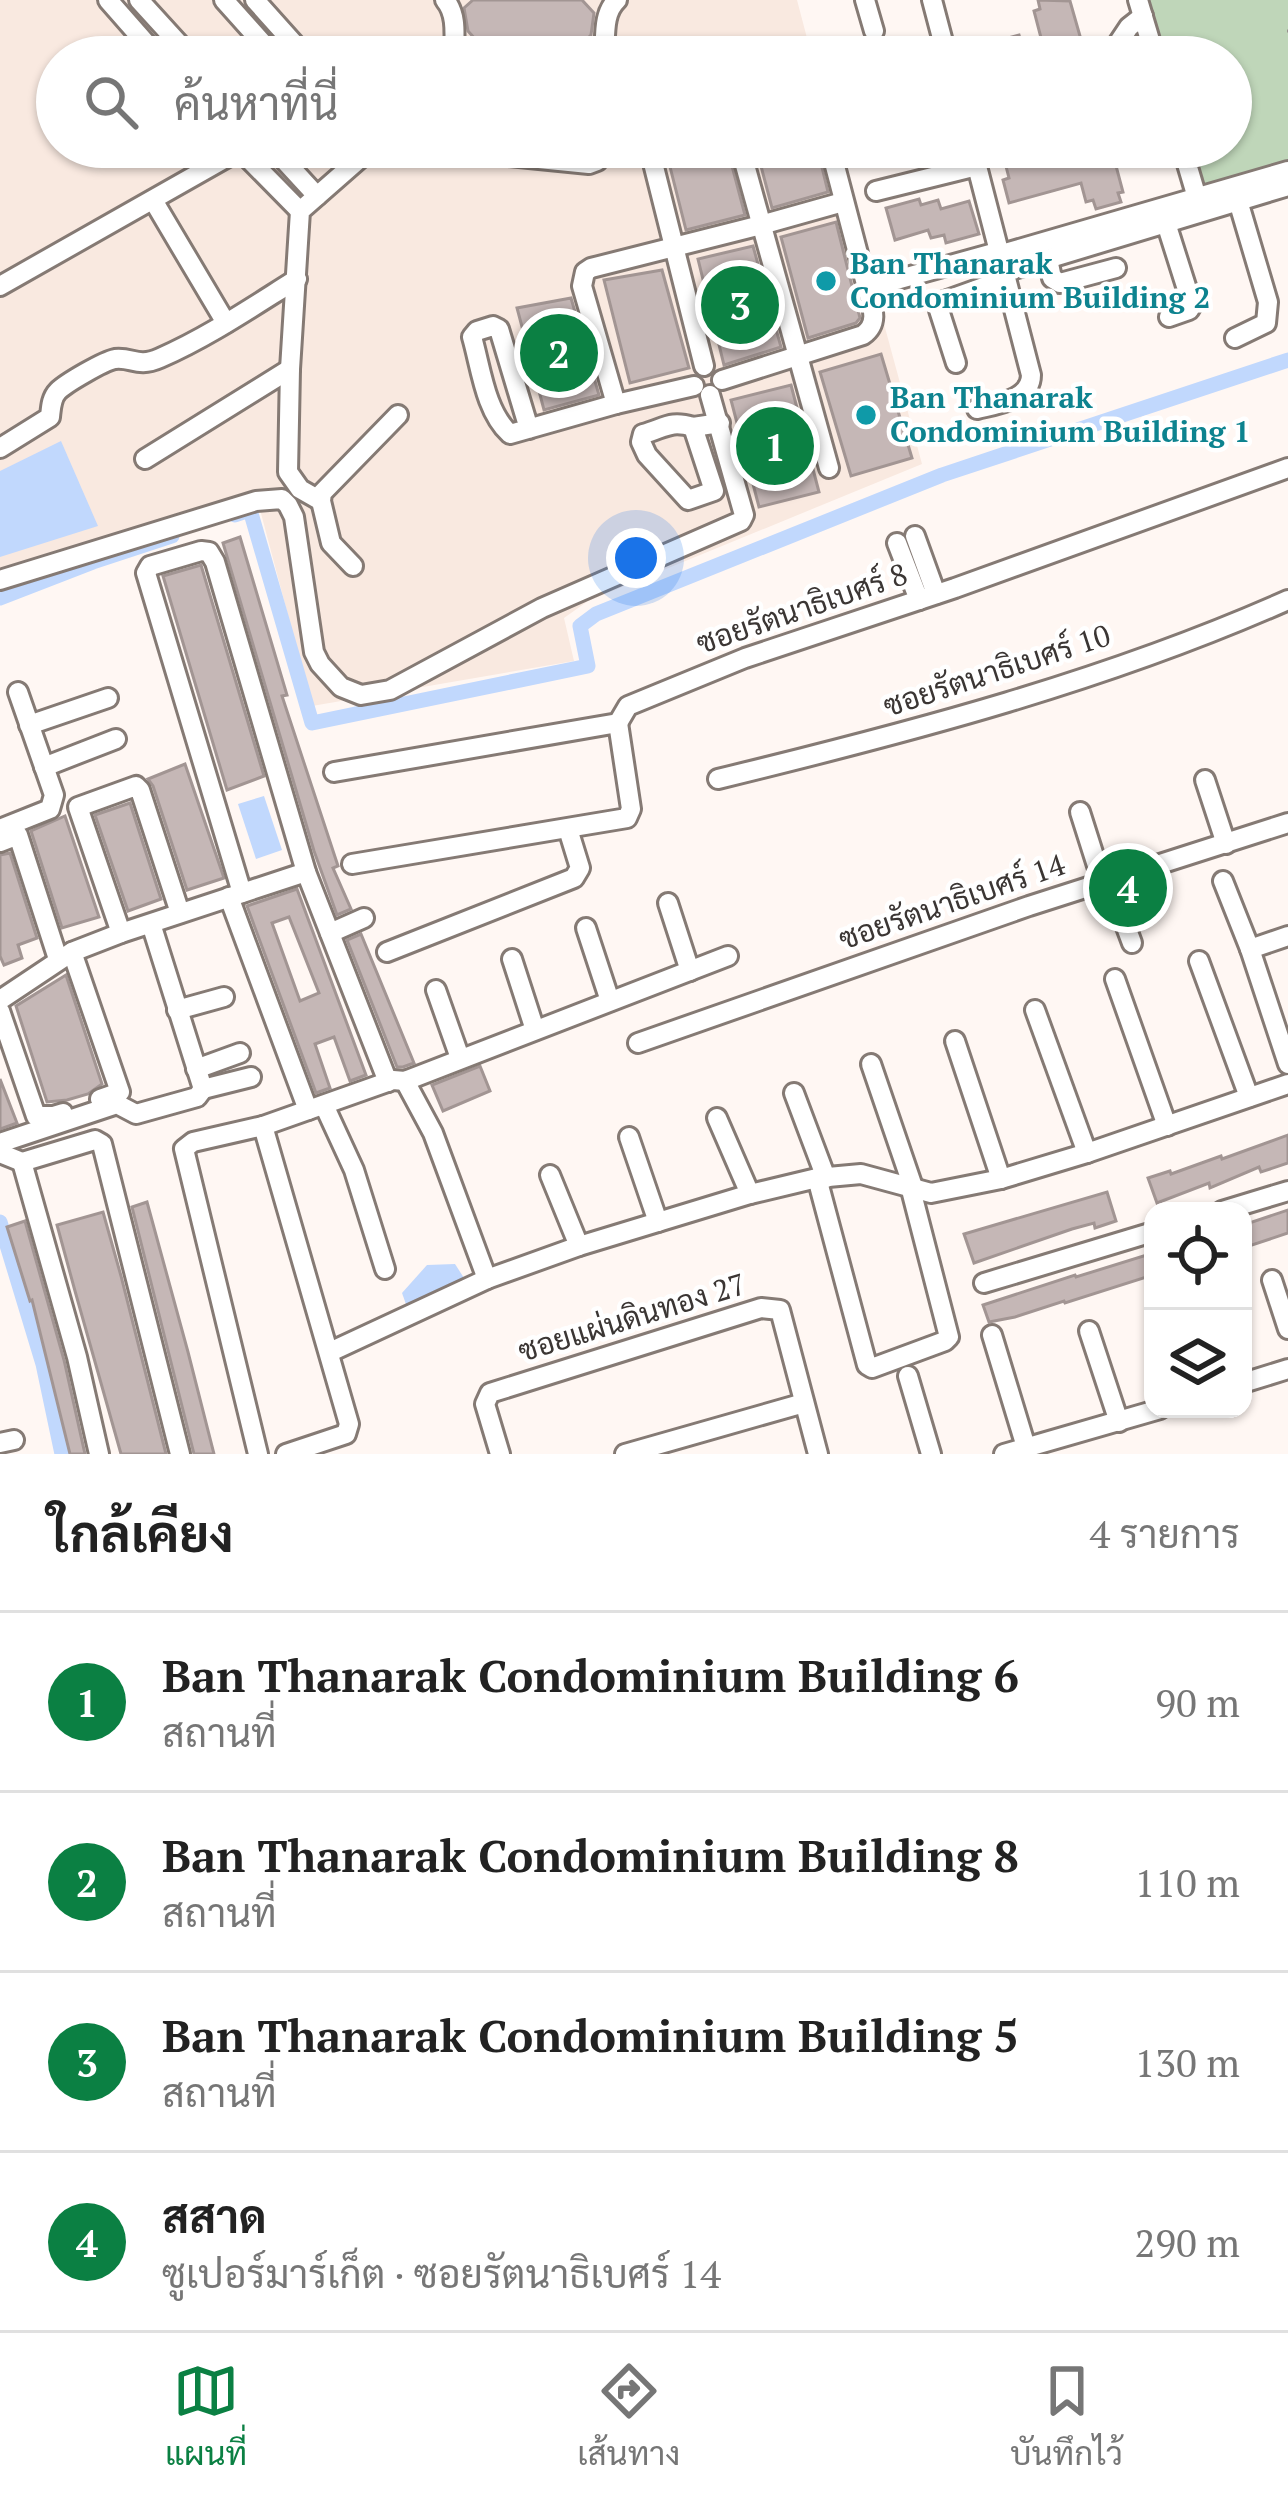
<!DOCTYPE html>
<html lang="th">
<meta charset="utf-8">
<style>
body{margin:0;font-family:"PT Serif",Sarabun,serif;background:#f6f6f6;color:#222}
.controls{position:absolute;right:36px;bottom:36px;display:grid;overflow:hidden;border-radius:24px;box-shadow:0 3px 9px #0004}
.controls button{width:108px;height:108px;display:grid;place-items:center;padding:0;border:0;border-bottom:3px solid #e0e0e0;background:#fff;color:#222;font:60px sans-serif}
.you{position:absolute;left:636px;top:558px;width:42px;height:42px;margin:-30px;border:9px solid #fff;border-radius:50%;background:#1a73e8;box-shadow:0 0 0 18px #1a73e833}
.badge{display:grid;place-items:center;width:78px;height:78px;border-radius:50%;background:#0b8043;color:#fff;font-size:39px;font-weight:700}
.pin{position:absolute;translate:-50% -50%;border:6px solid #fff;box-shadow:0 3px 12px #0006}
.list{margin:0;padding:0;list-style:none}
h2{display:flex;justify-content:space-between;align-items:center;height:156px;margin:0;padding:0 48px;font-size:51px}
h2 small{font-size:39px;font-weight:400;color:#767676}
.list li{display:grid;grid-template-columns:78px 1fr auto;gap:36px;align-items:center;box-sizing:border-box;height:180px;padding:0 48px;border-top:3px solid #e0e0e0}
.list b{display:block;font-size:45px;white-space:nowrap}
.list p{margin:0;font-size:39px;white-space:nowrap;color:#767676}
.list em{font-size:39px;font-style:normal;color:#767676}
.icon{flex:none;width:66px;height:66px;fill:none;stroke:currentColor;stroke-width:2;stroke-linecap:round;stroke-linejoin:round}
.map{position:relative;flex:none;width:1288px;height:1454px;overflow:hidden}
.search{position:absolute;background:#fff;box-shadow:0 3px 9px #0004;left:36px;right:36px;top:36px;height:132px;display:flex;align-items:center;gap:30px;box-sizing:border-box;padding:0 42px;border-radius:66px;color:#767676;font-size:45px}
.sheet{height:876px;background:#fff}
nav{display:flex;justify-content:space-around;align-items:center;box-sizing:border-box;height:168px;border-top:3px solid #e0e0e0;background:#fff;font-size:33px;color:#767676}
nav a{display:grid;justify-items:center;gap:6px}
nav .on{color:#0b8043}
.map>svg:first-child{display:block}
</style>
<div class="map">
<svg width="1288" height="1454" viewBox="0 0 1288 1454">
<rect width="100%" height="100%" fill="#fff7f3"/>
<polygon fill="#f9e9e0" points="0,0 797,0 812,57 57,57 57,147 836,147 922,464 588,601 564,618 574,661 312,706 258,502 0,582"/>
<polygon fill="#bfd6b9" points="1147,0 1288,0 1288,163 1203,190 1190,147 1231,147 1231,57 1163,57"/>
<g fill="#c1d8fd">
<polygon points="61,441 98,526 0,557 0,471"/>
<polygon points="264,796 282,850 256,859 238,804"/>
<polygon points="455,1264 464,1278 407,1307 402,1293 427,1265"/>
</g>
<g fill="none" stroke-linecap="round" stroke-linejoin="round">
<g stroke="#c1d8fd" stroke-width="15">
<polyline points="235,515 250,510 312,723 588,666 580,626 596,614 942,475 1288,360"/>
<polyline points="0,598 93,562 172,536"/>
<polyline points="0,1222 43,1364 62,1454"/>
</g>
</g>
<g fill="#c5b7b6" stroke="#a29593" stroke-width="3" fill-rule="evenodd">
<polygon points="473,0 582,0 594,13 591,35 568,57 491,57 468,31 464,8"/>
<polygon points="1038,0 1070,1 1086,57 1046,57 1034,11 1040,9"/>
<polygon points="1019,35 1025,57 960,57 959,51"/>
<polygon points="665,147 727,147 745,215 686,230"/>
<polygon points="756,147 817,147 828,192 772,208"/>
<polygon points="1001,147 1043,147 1048,166 1074,158 1071,147 1111,147 1123,192 1118,193 1121,202 1096,209 1093,200 1086,202 1081,183 1009,203 1003,180 1009,178"/>
<polygon points="919,199 921,205 938,200 941,209 969,201 979,234 946,243 944,235 931,238 928,230 895,240 886,208"/>
<polygon points="836,222 860,318 856,323 808,338 781,237"/>
<polygon points="753,246 781,347 724,365 698,259"/>
<polygon points="662,270 689,368 630,383 604,280"/>
<polygon points="571,298 599,395 544,410 517,308"/>
<polygon points="881,354 912,458 851,476 820,372"/>
<polygon points="791,385 819,492 759,507 731,400"/>
<polygon points="240,537 287,695 282,696 338,866 333,868 351,909 337,915 314,851 223,543"/>
<polygon points="201,565 264,776 227,790 163,576"/>
<polygon points="185,764 224,878 187,890 153,786 148,779"/>
<polygon points="130,803 161,899 128,911 95,815"/>
<polygon points="65,816 99,917 62,928 31,831"/>
<polygon points="10,853 37,938 18,945 22,958 4,965 0,956 0,855"/>
<path d="M 297,889 L 366,1075 L 350,1081 L 334,1037 L 315,1044 L 330,1088 L 316,1093 L 247,906 ZM 289,917 L 319,993 L 300,1001 L 272,923 Z"/>
<polygon points="361,934 414,1063 403,1067 397,1067 347,940"/>
<polygon points="66,975 102,1084 88,1094 67,1100 47,1102 16,1006"/>
<polygon points="480,1066 490,1091 443,1111 432,1085"/>
<polygon points="0,1079 17,1123 0,1129"/>
<polygon points="1288,1135 1288,1163 1261,1172 1259,1167 1210,1188 1209,1183 1157,1203 1148,1178 1170,1171 1171,1174 1221,1156 1222,1159"/>
<polygon points="1107,1192 1116,1221 1095,1228 1094,1223 1072,1229 974,1263 964,1234"/>
<polygon points="147,1202 188,1352 214,1454 194,1454 132,1207"/>
<polygon points="1288,1210 1288,1233 1243,1248 1243,1225"/>
<polygon points="103,1212 121,1276 166,1454 121,1454 75,1291 57,1225"/>
<polygon points="25,1221 64,1360 85,1454 70,1454 32,1300 30,1301 7,1227"/>
<polygon points="1153,1253 1153,1275 1065,1303 1064,1301 1015,1317 989,1322 983,1305 1075,1275 1076,1277"/>
</g>
<g fill="none" stroke-linecap="round" stroke-linejoin="round">
<defs>
<g id="minor">
<polyline points="108,0 158,57"/>
<polyline points="139,0 191,57"/>
<polyline points="224,0 275,57"/>
<polyline points="255,0 306,57"/>
<path d="M 445,0 C 458,15 454,38 454,57"/>
<polyline points="865,0 874,31"/>
<polyline points="932,0 947,57"/>
<polyline points="1138,0 1155,57"/>
<path d="M 604,57 C 606,38 602,14 617,0"/>
<polyline points="1109,57 1129,27 1143,16"/>
<polyline points="237,147 300,211"/>
<polyline points="272,147 317,196"/>
<polyline points="417,147 589,164 597,161 599,147"/>
<polyline points="649,147 704,366"/>
<polyline points="740,147 829,468"/>
<polyline points="830,147 867,288"/>
<path d="M 972,147 L 1031,375 C 1031,400 997,404 977,409"/>
<polyline points="1182,147 1200,208"/>
<polyline points="876,191 977,166"/>
<polyline points="153,200 226,323"/>
<polyline points="1166,223 1192,305 1189,310 1169,317"/>
<polyline points="1002,254 1288,171"/>
<polyline points="1048,259 1052,278 1060,283 1116,268"/>
<polyline points="1004,272 1288,186"/>
<polyline points="0,286 240,150"/>
<polyline points="1235,338 1266,323 1268,302 1236,194"/>
<polyline points="956,363 939,310 939,303 1006,279"/>
<path d="M 722,380 L 863,335 C 880,323 872,306 867,288 L 1001,251"/>
<polyline points="616,404 582,286 585,272 591,268 761,225 843,202"/>
<path d="M 693,427 C 670,420 665,428 643,434 L 641,442 L 647,455 L 688,500 L 714,491 L 693,427 L 720,423"/>
<path d="M 529,429 L 499,329 L 493,326 L 477,331 L 472,337 C 481,368 485,411 510,434 L 616,404 L 694,386"/>
<path d="M 0,448 L 50,417 C 51,408 51,398 58,391 C 66,383 104,361 115,359 C 133,357 137,368 160,358 C 208,337 252,307 297,279"/>
<polyline points="145,459 290,369"/>
<polyline points="321,501 300,489 288,472 290,369 300,211 373,147"/>
<polyline points="915,536 936,594"/>
<polyline points="897,543 919,600"/>
<polyline points="353,566 331,543 321,501 322,493 398,415"/>
<polyline points="0,580 256,501 282,499 288,505 294,517 314,652 320,664 341,687 361,695 390,690 542,608 741,521 744,515 710,395"/>
<polyline points="29,725 108,698"/>
<polyline points="44,767 116,739"/>
<polyline points="334,772 618,723 628,706 745,658 955,588 1288,468"/>
<path d="M 718,779 C 911,732 1106,681 1288,600"/>
<polyline points="1205,780 1226,844"/>
<polyline points="1080,812 1100,875 1109,881 1132,943"/>
<polyline points="0,829 50,809 54,795 18,692"/>
<polyline points="0,842 18,835 58,959"/>
<polyline points="352,864 627,818 631,809 618,723"/>
<polyline points="1223,881 1250,949 1288,1064"/>
<polyline points="242,893 146,573 150,566 201,551 209,552 215,562 306,872 388,1082"/>
<polyline points="229,897 308,1110"/>
<polyline points="668,903 690,971"/>
<polyline points="586,928 610,1001"/>
<polyline points="121,933 78,807 136,786 140,790 180,913"/>
<polyline points="330,933 364,918"/>
<polyline points="1250,949 1288,936"/>
<polyline points="72,952 120,1092 100,1099"/>
<polyline points="387,952 574,878 580,868 568,829"/>
<polyline points="512,959 535,1030"/>
<polyline points="1199,961 1249,1097"/>
<polyline points="1115,979 1167,1126"/>
<polyline points="436,990 460,1058"/>
<polyline points="0,1000 72,952 121,933 306,872"/>
<polyline points="177,1010 224,997"/>
<polyline points="1035,1010 1087,1153"/>
<polyline points="0,1011 36,1116 53,1116 63,1113"/>
<polyline points="955,1041 1001,1179"/>
<polyline points="638,1043 1029,906 1288,823"/>
<polyline points="871,1064 913,1187"/>
<polyline points="196,1069 240,1053"/>
<polyline points="405,1081 433,1133 487,1279"/>
<polyline points="203,1089 251,1077"/>
<polyline points="794,1093 826,1178"/>
<polyline points="324,1105 354,1170 385,1269"/>
<polyline points="717,1118 750,1194"/>
<polyline points="263,1126 349,1424 346,1434 286,1454"/>
<polyline points="629,1137 658,1222"/>
<polyline points="0,1143 117,1104 136,1114 197,1097 203,1089 153,930"/>
<polyline points="0,1153 22,1162 95,1140 102,1144 180,1454"/>
<polyline points="22,1162 77,1357 99,1454"/>
<polyline points="550,1175 579,1246"/>
<polyline points="817,1178 867,1365 872,1368 945,1341 949,1337 910,1186"/>
<polyline points="1222,1211 1288,1191"/>
<polyline points="1272,1280 1288,1329"/>
<polyline points="984,1283 1153,1232"/>
<polyline points="1089,1331 1119,1422"/>
<polyline points="992,1335 1026,1447"/>
<polyline points="330,1352 487,1279 579,1246 750,1194 817,1178 861,1174 931,1193 1001,1179 1087,1153 1288,1084"/>
<polyline points="908,1376 931,1454"/>
<polyline points="1243,1383 1288,1369"/>
<polyline points="0,1443 14,1440"/>
<polyline points="258,1454 184,1149 193,1142 263,1126 393,1080 405,1081 728,956"/>
<polyline points="500,1454 485,1404 490,1393 761,1308 780,1310 818,1454"/>
<polyline points="625,1454 804,1403"/>
<polyline points="1004,1454 1160,1409"/>
</g>
</defs>
<use href="#minor" stroke="#857a74" stroke-width="24"/>
<polyline stroke="#98918e" stroke-width="3" stroke-dasharray="6 9" stroke-linecap="butt" points="1287,31 1288,31"/>
<use href="#minor" stroke="#fff" stroke-width="18"/>
</g>
<g fill="#0f9aa8" stroke="#fff" stroke-width="4.5">
<circle cx="826" cy="281" r="12"/>
<circle cx="866" cy="415" r="12"/>
</g>
<g text-anchor="middle" stroke-width="9" stroke-linejoin="round" paint-order="stroke">
<g font-size="30" font-weight="bold" fill="#0d838f" stroke="#fff" text-anchor="start">
<text x="850" y="274">Ban Thanarak<tspan x="850" dy="34">Condominium Building 2</tspan></text>
<text x="890" y="408">Ban Thanarak<tspan x="890" dy="34">Condominium Building 1</tspan></text>
</g>
<g font-size="30" fill="#3b3634" stroke="#fff">
<text transform="translate(802 609) rotate(-19)" y="10">ซอยรัตนาธิเบศร์ 8</text>
<text transform="translate(997 671) rotate(-18)" y="10">ซอยรัตนาธิเบศร์ 10</text>
<text transform="translate(952 902) rotate(-19)" y="10">ซอยรัตนาธิเบศร์ 14</text>
<text transform="translate(632 1318) rotate(-17)" y="10">ซอยแผ่นดินทอง 27</text>
</g>
</g>
</svg>
<div class="controls">
<button><svg class="icon" aria-label="locate" viewBox="0 0 24 24"><circle cx="12" cy="12" r="6"/><path d="M12 2v4M12 18v4M2 12h4M18 12h4"/></svg></button>
<button><svg class="icon" aria-label="layers" viewBox="0 0 24 24"><path d="M12 4l9 5-9 5-9-5zM3 14l9 5 9-5"/></svg></button>
</div>
<div class="you"></div>
<div class="pin badge" style="left:775px;top:446px">1</div>
<div class="pin badge" style="left:559px;top:353px">2</div>
<div class="pin badge" style="left:740px;top:305px">3</div>
<div class="pin badge" style="left:1128px;top:888px">4</div>
<div class="search"><svg class="icon" aria-label="search" viewBox="0 0 24 24"><circle cx="10" cy="10" r="6"/><path d="M15 15l6 6"/></svg>ค้นหาที่นี่</div>
</div>
<section class="sheet">
<h2>ใกล้เคียง<small>4 รายการ</small></h2>
<ul class="list">
<li><span class="badge">1</span><div><b>Ban Thanarak Condominium Building 6</b><p>สถานที่</p></div><em>90 m</em></li>
<li><span class="badge">2</span><div><b>Ban Thanarak Condominium Building 8</b><p>สถานที่</p></div><em>110 m</em></li>
<li><span class="badge">3</span><div><b>Ban Thanarak Condominium Building 5</b><p>สถานที่</p></div><em>130 m</em></li>
<li><span class="badge">4</span><div><b>สสาด</b><p>ซูเปอร์มาร์เก็ต · ซอยรัตนาธิเบศร์ 14</p></div><em>290 m</em></li>
</ul>
</section>
<nav>
<a class="on"><svg class="icon" aria-label="map" viewBox="0 0 24 24"><path d="M3 6l6-2 6 2 6-2v14l-6 2-6-2-6 2zM9 4v14M15 6v14"/></svg>แผนที่</a>
<a><svg class="icon" aria-label="directions" viewBox="0 0 24 24"><path d="M12 3l9 9-9 9-9-9zM9 14v-3h6M13 9l2 2-2 2"/></svg>เส้นทาง</a>
<a><svg class="icon" aria-label="saved" viewBox="0 0 24 24"><path d="M7 4h10v16l-5-4-5 4z"/></svg>บันทึกไว้</a>
</nav>
